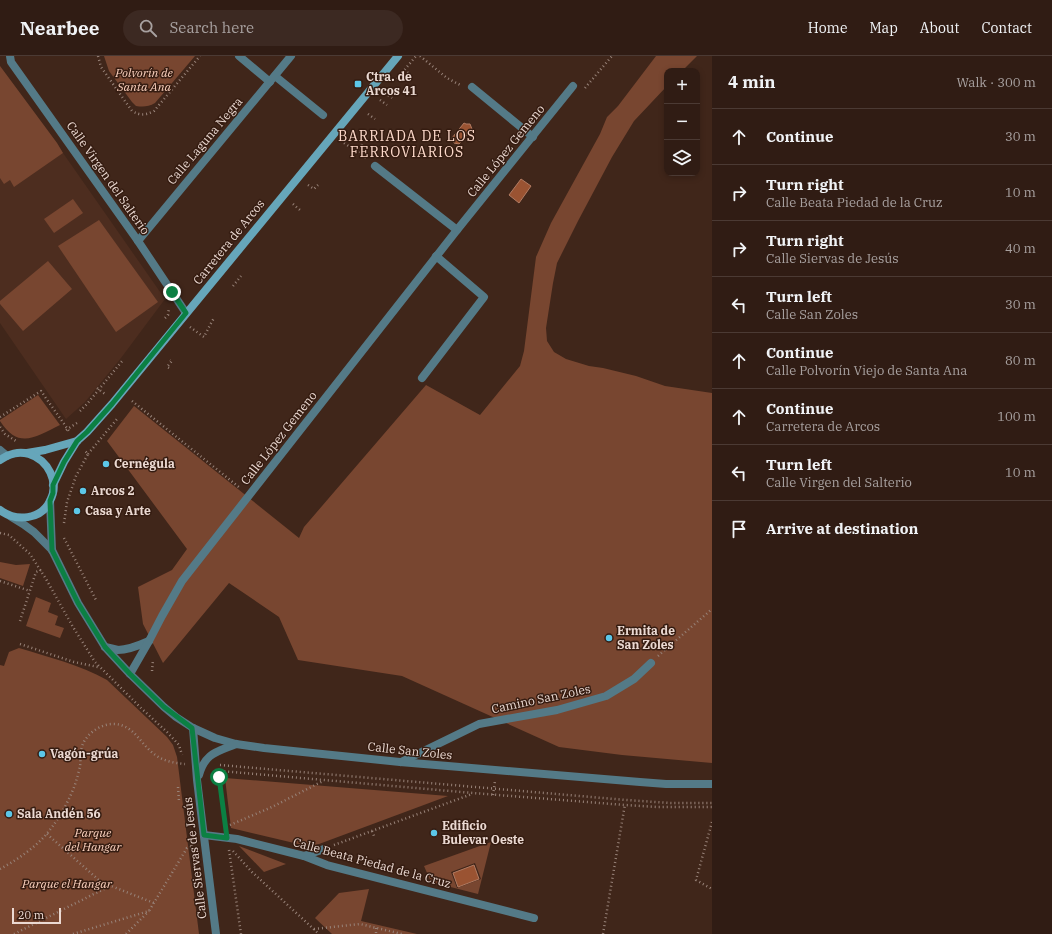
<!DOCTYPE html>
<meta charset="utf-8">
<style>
body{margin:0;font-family:"IBM Plex Serif",serif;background:#3c2922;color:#f1f3f6}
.controls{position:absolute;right:12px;top:12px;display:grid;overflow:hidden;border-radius:8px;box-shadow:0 2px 6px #0003}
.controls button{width:36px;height:36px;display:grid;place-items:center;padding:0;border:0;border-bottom:1px solid #4b3a34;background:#301c14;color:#f1f3f6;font:20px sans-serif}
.scale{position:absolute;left:12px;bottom:10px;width:49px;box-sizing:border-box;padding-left:4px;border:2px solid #ebd9d2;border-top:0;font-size:11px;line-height:14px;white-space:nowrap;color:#ebd9d2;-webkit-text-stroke:3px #351c11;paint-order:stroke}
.stop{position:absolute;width:12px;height:12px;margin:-9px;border:3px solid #0b8043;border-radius:50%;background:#fff}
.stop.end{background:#0b8043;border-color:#fff;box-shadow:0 1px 4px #0008}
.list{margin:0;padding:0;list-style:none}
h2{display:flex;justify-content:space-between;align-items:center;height:52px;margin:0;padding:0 16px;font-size:17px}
h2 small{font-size:13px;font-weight:400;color:#a8a1a0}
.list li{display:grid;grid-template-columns:26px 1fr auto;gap:12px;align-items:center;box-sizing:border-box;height:56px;padding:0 16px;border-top:1px solid #4b3a34}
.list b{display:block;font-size:15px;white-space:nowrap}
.list p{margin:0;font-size:13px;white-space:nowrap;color:#a8a1a0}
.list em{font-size:13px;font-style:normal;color:#a8a1a0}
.icon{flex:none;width:22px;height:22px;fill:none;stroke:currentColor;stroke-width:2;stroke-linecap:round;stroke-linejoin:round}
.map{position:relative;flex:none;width:712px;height:878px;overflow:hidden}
header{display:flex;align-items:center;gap:24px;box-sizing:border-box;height:56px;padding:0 20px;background:#301c14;border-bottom:1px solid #4b3a34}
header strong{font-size:19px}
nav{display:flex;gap:22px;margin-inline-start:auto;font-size:14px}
.search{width:280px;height:36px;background:#3c2922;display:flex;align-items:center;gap:10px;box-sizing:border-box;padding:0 14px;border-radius:22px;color:#a8a1a0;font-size:15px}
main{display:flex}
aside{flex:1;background:#301c14}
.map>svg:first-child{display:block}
</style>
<header>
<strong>Nearbee</strong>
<div class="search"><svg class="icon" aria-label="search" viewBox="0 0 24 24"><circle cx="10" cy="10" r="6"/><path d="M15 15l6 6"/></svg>Search here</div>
<nav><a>Home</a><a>Map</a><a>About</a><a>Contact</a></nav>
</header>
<main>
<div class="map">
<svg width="712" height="878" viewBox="0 0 712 878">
<rect width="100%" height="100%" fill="#40261a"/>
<polygon fill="#4d2d1f" points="0,10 57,87 63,97 165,243 121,302 85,346 66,363 0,267"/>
<g fill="#784630" fill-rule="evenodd">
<path d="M 104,0 L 195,0 L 155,47 C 148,51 143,51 136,50 L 132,46 L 109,15 Z"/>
<polygon points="656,0 697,0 682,15 667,15 667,30 634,65 612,101 578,165 557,207 553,227 546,272 547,285 554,296 566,303 589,310 603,312 636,320 665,330 712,337 712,707 622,699 559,691 402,620 298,604 279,561 229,527 163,607 143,568 138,531 172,514 187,493 107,385 134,350 299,482 304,471 426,329 480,359 520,310 524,295 536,201 551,167 600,78 607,61 618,50"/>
<polygon points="0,10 57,87 63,97 14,131 10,124 4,128 0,122"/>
<polygon points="73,143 83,157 54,177 44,163"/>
<polygon points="99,164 158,246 116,276 58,190"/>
<polygon points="48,205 72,233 23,275 0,248 0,245"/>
<path d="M 38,339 L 60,369 C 35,381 19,394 0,365 L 0,364 Z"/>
<polygon points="0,506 16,509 30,508 23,530 0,522"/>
<polygon points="36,541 51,547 48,556 58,560 55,569 64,572 60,582 26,570"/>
<path d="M 19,592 C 48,601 81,609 107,624 L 167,681 L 173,689 L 177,701 L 199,878 L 0,878 L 0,609 L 4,610 L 9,596 Z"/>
<polygon points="225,722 448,740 311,791 231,772"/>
<path d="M 491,786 L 478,838 L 431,826 L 424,810 ZM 475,807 L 481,823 L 457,832 L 451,816 Z"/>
<polygon points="239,790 286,808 264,816"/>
<polygon points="369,833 361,865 417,878 332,878 315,862 339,837"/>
</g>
<g fill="#9a5332" stroke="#b27b62">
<polygon points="464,67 466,68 470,68 472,73 459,88 454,87 452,82"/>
<polygon points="521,123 531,130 519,147 509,139"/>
<polygon points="474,809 479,823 458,831 453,817"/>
</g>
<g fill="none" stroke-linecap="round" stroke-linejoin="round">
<g stroke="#988379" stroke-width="2.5" stroke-dasharray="1 3" stroke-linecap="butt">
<path d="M 98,0 L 101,11 L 132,55 C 141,60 146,59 154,55 L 200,0"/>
<polyline points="420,0 447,22 462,30"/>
<polyline points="404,14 411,19"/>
<polyline points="403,16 409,21"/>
<polyline points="397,23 416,0"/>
<polyline points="585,32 612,0"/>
<polyline points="385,37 392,42"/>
<polyline points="380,44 387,49"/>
<polyline points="368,58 375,63"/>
<polyline points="344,87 356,95 361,89"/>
<polyline points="362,88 360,97 367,103"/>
<polyline points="308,129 314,133 318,129"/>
<polyline points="293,148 300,154"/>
<polyline points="233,230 241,220"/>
<polyline points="165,262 168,259 169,252"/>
<polyline points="190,271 204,281 210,269 214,262"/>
<polyline points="169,312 167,311 172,305 170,304"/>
<polyline points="97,332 105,338"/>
<polyline points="132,345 240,432"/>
<polyline points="80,355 87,348 123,304"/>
<polyline points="0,361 41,335 69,375"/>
<polyline points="0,371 5,378 16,385"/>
<polyline points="66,374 77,367"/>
<polyline points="88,398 117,363"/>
<polyline points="64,467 67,446 76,420 88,398 84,394"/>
<polyline points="0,477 9,479 30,498 46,523 73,571 95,606 142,653 167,676 179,689 182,699"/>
<polyline points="64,482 97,546"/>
<polyline points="0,525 30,535"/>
<polyline points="20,565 36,516 41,514"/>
<polyline points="20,588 74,606 98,611"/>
<polyline points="658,600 712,553"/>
<polyline points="152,615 153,604"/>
<polyline points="220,709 626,744 671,747 712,747"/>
<polyline points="178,731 179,745"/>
<polyline points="493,739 495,725"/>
<polyline points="712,766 696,824 712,833"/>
<polyline points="230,769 272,751 323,725"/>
<polyline points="226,771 219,721 221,715 473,737 625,749 657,751 712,751"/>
<polyline points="372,775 374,780"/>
<polyline points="47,778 101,826 154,847"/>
<polyline points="191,785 192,796"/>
<polyline points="334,789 472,738"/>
<polyline points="229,794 241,878"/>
<polyline points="233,795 252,816 319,878"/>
<path d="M 0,813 C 15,805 30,795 42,783 C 56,769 72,741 77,722 C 78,719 79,714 80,711 C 81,702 80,691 85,684 C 91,675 102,668 113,668 C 134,668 140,688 154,698 C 163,705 174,707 185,708"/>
<polyline points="376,872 376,878"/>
<polyline points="314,873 360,868 402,878"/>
<polyline points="14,878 110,830"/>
<polyline points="73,878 149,855 187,792 192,791"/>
<polyline points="126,878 149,855"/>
<polyline points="603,878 625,748"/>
</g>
<g stroke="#547a87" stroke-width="8">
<polyline points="10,0 11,6 138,185 186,257"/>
<polyline points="239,0 270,26"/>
<polyline points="275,20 323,59"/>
<polyline points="472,31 533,81"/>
<polyline points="375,110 457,174"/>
<polyline points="138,185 291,0"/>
<polyline points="422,322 484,241 436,200"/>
<polyline points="0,394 7,400"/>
<polyline points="50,445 52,494"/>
<polyline points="10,460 23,468 34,476 52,494 78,547 105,591 130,618 164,651 176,661 193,672 215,682 236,688 264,692 400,706 640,726 666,728 712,728"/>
<path d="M 105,591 C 110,592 114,593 118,594 C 129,594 140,589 149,585"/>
<polyline points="130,618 149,585 162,560 182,525 457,174 573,30"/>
<polyline points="193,672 197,724 216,878"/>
<polyline points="401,706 479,668 557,654 606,640 634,623 651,607"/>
<path d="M 199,719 C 205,697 217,696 236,688"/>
<polyline points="204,779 237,783 304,800 327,809 534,862"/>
<polyline points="304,800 324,793"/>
</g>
<g stroke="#66a6ba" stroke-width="8">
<polyline points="27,397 45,394 77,385"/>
<path d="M 0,404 C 8,398 19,395 29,398 C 48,404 60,426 50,445 C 41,464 16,466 0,454"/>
<polyline points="53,429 64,406 77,385 87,376 112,348 398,0"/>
</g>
</g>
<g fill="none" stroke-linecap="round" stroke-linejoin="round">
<polyline stroke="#0b8043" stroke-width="5" points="172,236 186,257 112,348 87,376 77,385 64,406 53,429 53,437 50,445 52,494 78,547 105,591 130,618 164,651 192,672 204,779 227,782 219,721"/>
</g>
<g fill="#5cc7e8" stroke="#351c11" stroke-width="1.5">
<rect x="354" y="24" width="8" height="8" rx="2"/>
<circle cx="106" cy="408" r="4"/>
<circle cx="83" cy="435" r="4"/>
<circle cx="77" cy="455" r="4"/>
<circle cx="609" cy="582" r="4"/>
<circle cx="42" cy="698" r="4"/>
<circle cx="9" cy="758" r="4"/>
<circle cx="434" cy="777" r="4"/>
</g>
<g text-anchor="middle" stroke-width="3" stroke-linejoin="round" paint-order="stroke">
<g font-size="12" font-style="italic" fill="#fad0bd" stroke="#351c11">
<text x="144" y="21">Polvorín de<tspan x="144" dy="14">Santa Ana</tspan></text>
<text x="93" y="781">Parque<tspan x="93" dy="14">del Hangar</tspan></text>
<text x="67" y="832">Parque el Hangar</text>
</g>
<g font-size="12" font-weight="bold" fill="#ebd9d2" stroke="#351c11" text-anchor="start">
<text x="366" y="25">Ctra. de<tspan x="366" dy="14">Arcos 41</tspan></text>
<text x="114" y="412">Cernégula</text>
<text x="91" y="439">Arcos 2</text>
<text x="85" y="459">Casa y Arte</text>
<text x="617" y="579">Ermita de<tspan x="617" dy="14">San Zoles</tspan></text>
<text x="50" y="702">Vagón-grúa</text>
<text x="17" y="762">Sala Andén 56</text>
<text x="442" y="774">Edificio<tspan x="442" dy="14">Bulevar Oeste</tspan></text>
</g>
<g font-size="12" fill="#ebd9d2" stroke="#351c11">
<text transform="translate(205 85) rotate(-50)" y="4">Calle Laguna Negra</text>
<text transform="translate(506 95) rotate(-51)" y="4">Calle López Gemeno</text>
<text transform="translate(108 122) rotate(55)" y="4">Calle Virgen del Salterio</text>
<text transform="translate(229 186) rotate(-51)" y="4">Carretera de Arcos</text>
<text transform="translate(279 382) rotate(-52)" y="4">Calle López Gemeno</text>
<text transform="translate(541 643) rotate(-12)" y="4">Camino San Zoles</text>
<text transform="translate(410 695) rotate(6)" y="4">Calle San Zoles</text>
<text transform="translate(195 802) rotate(-97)" y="4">Calle Siervas de Jesús</text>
<text transform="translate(372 807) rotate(15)" y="4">Calle Beata Piedad de la Cruz</text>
</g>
<g font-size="14" letter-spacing="1" fill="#fdd9ca" stroke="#351c11">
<text x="407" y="85">BARRIADA DE LOS<tspan x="407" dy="16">FERROVIARIOS</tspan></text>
</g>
</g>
</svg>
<div class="controls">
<button>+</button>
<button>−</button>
<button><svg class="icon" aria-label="layers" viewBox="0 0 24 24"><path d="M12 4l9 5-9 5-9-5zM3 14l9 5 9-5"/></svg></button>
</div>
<div class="scale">20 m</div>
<div class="stop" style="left:219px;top:721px"></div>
<div class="stop end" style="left:172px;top:236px"></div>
</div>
<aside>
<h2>4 min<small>Walk · 300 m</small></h2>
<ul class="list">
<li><svg class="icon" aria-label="ahead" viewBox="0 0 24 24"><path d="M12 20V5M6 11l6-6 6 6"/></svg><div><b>Continue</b></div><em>30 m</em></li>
<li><svg class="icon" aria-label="right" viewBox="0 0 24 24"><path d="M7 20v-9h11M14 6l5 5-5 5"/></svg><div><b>Turn right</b><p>Calle Beata Piedad de la Cruz</p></div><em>10 m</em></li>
<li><svg class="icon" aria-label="right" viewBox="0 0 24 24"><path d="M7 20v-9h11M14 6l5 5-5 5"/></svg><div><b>Turn right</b><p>Calle Siervas de Jesús</p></div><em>40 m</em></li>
<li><svg class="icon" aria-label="left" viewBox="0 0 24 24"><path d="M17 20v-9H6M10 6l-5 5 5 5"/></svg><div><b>Turn left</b><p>Calle San Zoles</p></div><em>30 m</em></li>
<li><svg class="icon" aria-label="ahead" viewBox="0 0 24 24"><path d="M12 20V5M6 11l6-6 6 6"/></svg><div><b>Continue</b><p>Calle Polvorín Viejo de Santa Ana</p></div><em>80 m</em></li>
<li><svg class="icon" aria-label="ahead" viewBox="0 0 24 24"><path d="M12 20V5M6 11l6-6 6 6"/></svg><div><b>Continue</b><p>Carretera de Arcos</p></div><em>100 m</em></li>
<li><svg class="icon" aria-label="left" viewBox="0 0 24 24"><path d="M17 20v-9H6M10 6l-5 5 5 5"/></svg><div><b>Turn left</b><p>Calle Virgen del Salterio</p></div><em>10 m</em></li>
<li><svg class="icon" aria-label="arrive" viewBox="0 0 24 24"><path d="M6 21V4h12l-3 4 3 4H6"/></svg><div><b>Arrive at destination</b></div></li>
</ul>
</aside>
</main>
